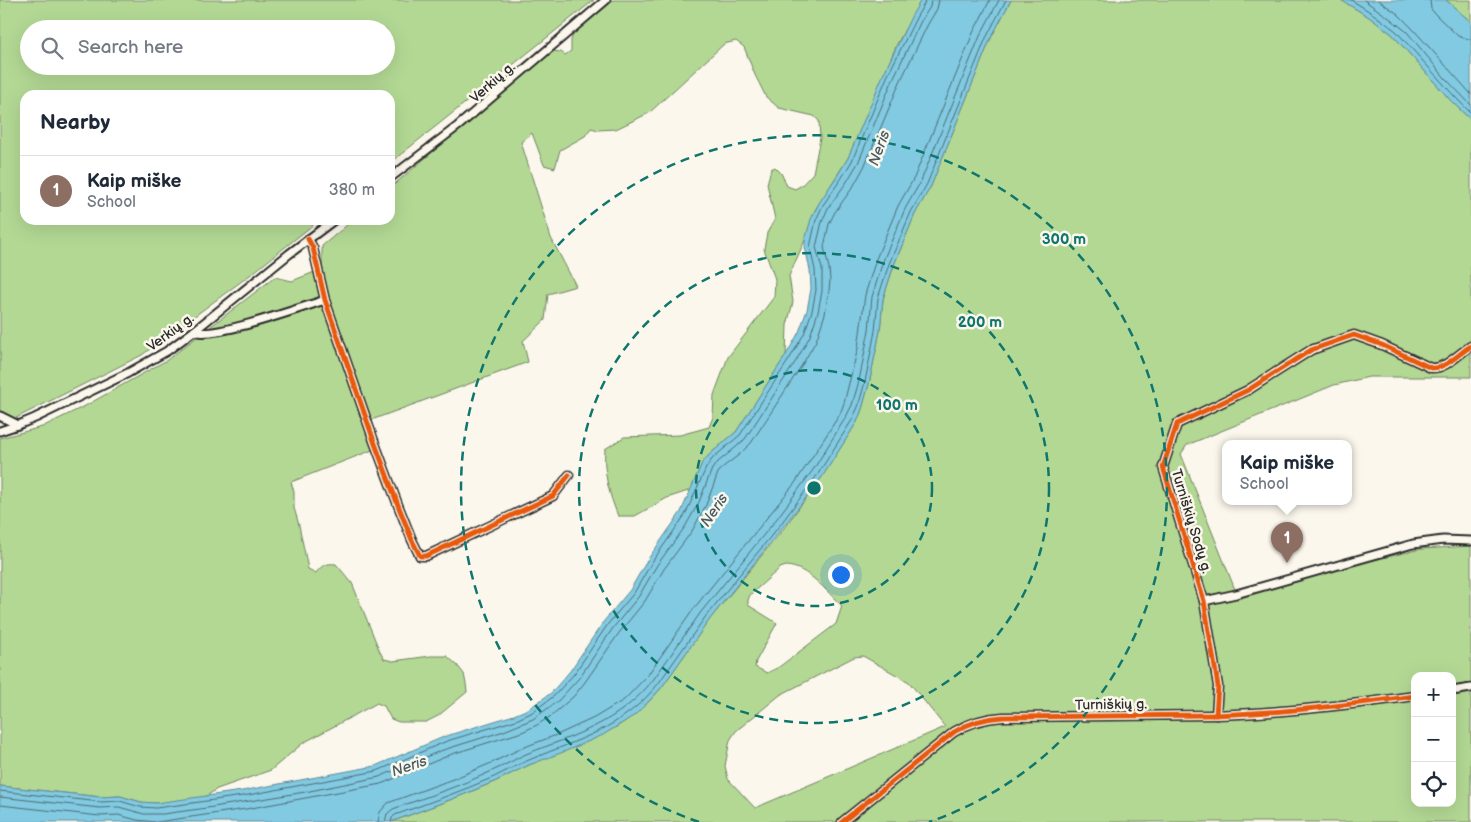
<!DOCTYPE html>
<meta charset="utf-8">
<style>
body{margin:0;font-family:"Balsamiq Sans",sans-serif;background:#f6f6f7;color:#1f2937}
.controls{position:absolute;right:15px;bottom:15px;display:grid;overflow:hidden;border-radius:10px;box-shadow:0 5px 20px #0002}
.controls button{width:45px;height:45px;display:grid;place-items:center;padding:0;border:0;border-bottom:1px solid #e0e1e3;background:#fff;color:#1f2937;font:25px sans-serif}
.you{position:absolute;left:840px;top:574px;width:18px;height:18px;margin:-12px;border:4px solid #fff;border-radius:50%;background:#1a73e8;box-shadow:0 0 0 8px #1a73e833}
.badge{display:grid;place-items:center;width:32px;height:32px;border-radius:50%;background:#db2777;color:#fff;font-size:16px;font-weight:700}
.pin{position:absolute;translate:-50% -41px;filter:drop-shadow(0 1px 2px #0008)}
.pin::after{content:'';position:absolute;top:26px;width:18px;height:15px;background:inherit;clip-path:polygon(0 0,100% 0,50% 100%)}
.popup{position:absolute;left:1222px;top:440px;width:130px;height:65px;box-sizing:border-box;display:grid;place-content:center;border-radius:10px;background:#fff;filter:drop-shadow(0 1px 4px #0005);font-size:16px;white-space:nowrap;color:#747a83}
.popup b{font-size:19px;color:#1f2937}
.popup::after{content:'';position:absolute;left:50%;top:100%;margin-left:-10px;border:10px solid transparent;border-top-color:#fff}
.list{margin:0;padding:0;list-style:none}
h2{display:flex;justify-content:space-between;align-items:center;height:65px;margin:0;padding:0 20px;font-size:21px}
h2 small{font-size:16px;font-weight:400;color:#747a83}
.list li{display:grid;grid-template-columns:32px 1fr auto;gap:15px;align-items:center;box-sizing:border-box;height:70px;padding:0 20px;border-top:1px solid #e0e1e3}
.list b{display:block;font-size:19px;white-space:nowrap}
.list p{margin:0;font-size:16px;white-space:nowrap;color:#747a83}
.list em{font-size:16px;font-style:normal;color:#747a83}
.icon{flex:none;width:28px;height:28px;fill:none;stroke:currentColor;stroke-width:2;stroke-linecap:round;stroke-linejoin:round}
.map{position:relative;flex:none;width:1471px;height:822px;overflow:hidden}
.search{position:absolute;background:#fff;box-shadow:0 5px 20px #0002;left:20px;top:20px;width:375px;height:55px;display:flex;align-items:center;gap:12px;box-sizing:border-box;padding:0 18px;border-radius:28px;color:#747a83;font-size:19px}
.panel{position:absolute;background:#fff;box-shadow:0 5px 20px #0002;left:20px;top:90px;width:375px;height:135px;border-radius:15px}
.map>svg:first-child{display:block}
</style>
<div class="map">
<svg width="1471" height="822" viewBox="0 0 1471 822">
<rect width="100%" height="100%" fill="#fbf7ec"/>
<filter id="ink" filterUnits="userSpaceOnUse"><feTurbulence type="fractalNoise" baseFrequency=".02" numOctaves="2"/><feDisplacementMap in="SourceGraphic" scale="10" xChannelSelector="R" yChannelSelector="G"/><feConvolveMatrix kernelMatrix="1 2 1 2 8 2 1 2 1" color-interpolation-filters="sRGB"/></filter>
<g filter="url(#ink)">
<g fill="#b3d894" stroke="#6f8260" fill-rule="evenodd">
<path d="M 0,0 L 594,0 L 390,163 L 390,95 L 25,95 L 25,220 L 319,220 L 254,272 L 142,355 L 16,418 L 0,423 ZM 29,29 L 386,29 L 386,66 L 29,66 Z"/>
<path d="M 613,0 L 921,0 L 897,44 L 848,158 L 815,210 L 805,240 L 789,276 L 793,302 L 787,325 L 786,355 L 736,432 L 710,454 L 702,463 L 691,490 L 667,498 L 635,516 L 618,516 C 609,494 603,472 605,449 L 624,437 L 680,435 L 709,427 L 713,417 L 714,395 L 728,357 L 774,297 L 775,279 L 764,249 L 767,233 L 775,219 L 767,184 L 771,169 L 775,167 L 781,173 L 787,186 L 795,189 L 802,185 L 813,173 L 820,138 L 819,121 L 814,116 L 779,108 L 766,97 L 755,75 L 744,47 L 736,41 L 724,44 L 649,113 L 616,129 L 598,130 L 591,128 L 585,136 L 560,150 L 555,168 L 544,165 L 532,133 L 521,142 L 551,238 L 576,286 L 548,294 L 545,320 L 523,341 L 528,362 L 366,422 L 375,449 L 291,482 L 294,492 L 294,508 L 299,525 L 308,569 L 316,573 C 322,565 326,563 336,564 L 352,583 L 380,652 L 384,659 L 393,661 L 431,656 L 447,656 L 457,665 L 464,674 L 466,684 L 467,692 L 438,716 L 426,722 L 399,722 L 391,719 L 384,706 L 377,703 L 303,743 L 271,770 L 217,789 L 205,797 L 162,803 L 145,803 L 120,796 L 101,797 L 0,786 L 0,438 L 42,427 L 85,406 L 167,360 L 275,277 L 292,281 L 322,269 L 322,246 L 353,220 L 390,220 L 390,188 L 552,51 L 561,52 L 565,55 L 571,51 L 571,40 L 574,32 Z"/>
<path d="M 1011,0 L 1341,0 L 1369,17 L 1392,34 L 1452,102 L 1471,120 L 1471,377 L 1369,377 L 1334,385 L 1187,445 L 1181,454 L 1236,592 L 1421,549 L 1471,546 L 1471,822 L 391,822 C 425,809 460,797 494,782 C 506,777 517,770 529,765 C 581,743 624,734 662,687 L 710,619 L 784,528 L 822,477 L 857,422 L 862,409 L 869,384 L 880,331 L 883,299 L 894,265 L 915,214 L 931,186 L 990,40 ZM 786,566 C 808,567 826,591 842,606 L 836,624 L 779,667 L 767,673 L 755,667 L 756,661 L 777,623 L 748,605 L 748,600 L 750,595 L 780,568 ZM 863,656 L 909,682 L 945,727 L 755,808 L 728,779 L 725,766 L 730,740 L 736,731 L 780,695 L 854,657 ZM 1415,676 L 1452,676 L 1452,803 L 1415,803 Z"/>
<polygon points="1446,0 1471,0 1471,22"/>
</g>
<g fill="#81cae1" stroke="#5f8a98">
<polygon points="921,0 1011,0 990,40 931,186 915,214 894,265 883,299 880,331 869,384 862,409 857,422 822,477 809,494 710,619 662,687 653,697 635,715 603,735 566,751 529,765 496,781 460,796 391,822 0,822 0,786 101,797 120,796 141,802 156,803 242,791 375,766 446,736 514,715 528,709 551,693 570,671 604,621 630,590 648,559 681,512 702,463 710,454 736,432 786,355 799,332 807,310 811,289 810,270 805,247 805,240 811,219 819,203 837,176 848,158 883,75 912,15"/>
<polygon points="1341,0 1446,0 1471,22 1471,120 1452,102 1392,34 1369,17"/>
</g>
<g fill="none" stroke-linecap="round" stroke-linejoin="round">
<g stroke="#4d6b74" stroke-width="1">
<polyline points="1351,0 1372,13 1396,31 1456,98 1471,113"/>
<polyline points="1364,0 1392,20 1407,32 1445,78 1471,105"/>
<polyline points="1378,0 1398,14 1412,28 1471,94"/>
<polyline points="1430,0 1431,9 1436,15 1458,36 1463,38 1471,39"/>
<polyline points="0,791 101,802 120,801 140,807 156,808 243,796 377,771 447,741 516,720 531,713 554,696 574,674 608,624 634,593 652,562 685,515 707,466 713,458 740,435 790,358 804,334 812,311 816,290 815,270 810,247 816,220 823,205 841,179 852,161 887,77 916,18 924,4 925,0"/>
<polyline points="0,797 100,808 119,807 144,814 163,814 207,808 305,792 379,777 440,751 504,731 533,719 558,701 579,678 613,628 639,596 657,565 685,527 699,502 712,469 718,462 735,448 745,439 796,361 810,336 818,312 822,291 822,269 816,247 822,222 828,208 846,183 858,163 893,79 921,21 930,7 931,0"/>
<polyline points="0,805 100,816 118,815 137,820 155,822"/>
<polyline points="157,822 246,809 381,784 452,754 522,732 537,725 551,716 574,696 585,682 619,633 645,601 664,569 692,531 706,505 718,473 723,467 740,454 751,443 802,365 816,341 825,314 829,291 830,280 829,268 824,247 829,224 835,212 853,187 864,167 900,82 928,24 937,9 939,0"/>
<polyline points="378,822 380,812 388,803 453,779 489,764 522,748 559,734 594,718 624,700 647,676 695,607 795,483 824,439 840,414 844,403 858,348 865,295 876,259 898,206 914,178 973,33 990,0"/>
<path d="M 385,822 L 387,814 L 393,809 C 426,797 460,786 492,771 C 504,766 515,759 526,754 C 575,735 619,723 653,680 L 701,612 L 775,521 L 813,470 L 846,417 L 852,405 L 859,381 L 869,330 L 872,297 L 883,261 L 905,209 L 921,181 L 980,36 L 999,0"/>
<path d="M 391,822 L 392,818 L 395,815 C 428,803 462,791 494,777 C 506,771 517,765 529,760 C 579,739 622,729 658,684 L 706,616 L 780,525 L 818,474 L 852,420 L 858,407 L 865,382 L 875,331 L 878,298 L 889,264 L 911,212 L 927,184 L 986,38 L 1006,0"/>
</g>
<defs>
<g id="minor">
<polyline points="390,178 458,126 606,0"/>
<polyline points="308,239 313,248 325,300 374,441 398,505 412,540 420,556 426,556 553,496 569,475"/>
<path d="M 194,331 C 211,340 303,307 325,300"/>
<polyline points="0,416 18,425"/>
<polyline points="0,431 18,425 35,418 128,373 167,351 194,331 289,254 334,220"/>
<polyline points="1204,601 1236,594 1413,544 1443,540 1471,541"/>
<polyline points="1452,691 1471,688"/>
<path d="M 1216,715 L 1218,686 L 1204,601 L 1163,467 L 1177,424 L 1248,390 L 1311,350 L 1354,335 L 1382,345 L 1431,368 C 1446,369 1458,354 1471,346"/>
<path d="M 842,822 L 954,732 C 970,722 985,718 1003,717 C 1074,716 1144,716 1215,715 C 1282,713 1349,705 1415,696"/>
</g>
</defs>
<use href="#minor" stroke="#2b2b2b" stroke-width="11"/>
<use href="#minor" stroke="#fbf7ec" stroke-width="7"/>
<defs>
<g id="cycleway">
<polyline points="308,239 313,248 325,300 374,441 398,505 412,540 420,556 426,556 553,496 569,475"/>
<path d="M 1216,715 L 1218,686 L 1204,601 L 1163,467 L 1177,424 L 1248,390 L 1311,350 L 1354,335 L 1382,345 L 1431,368 C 1446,369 1458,354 1471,346"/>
<path d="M 842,822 L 954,732 C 970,722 985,718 1003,717 C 1074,716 1144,716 1215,715 C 1282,713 1349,705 1415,696"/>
</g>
</defs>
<use href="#cycleway" stroke="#fbf7ec" stroke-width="8"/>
<use href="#cycleway" stroke="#e8590c" stroke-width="5"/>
</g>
</g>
<g fill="none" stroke="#0f766e" stroke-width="2.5" stroke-dasharray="9 6">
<circle cx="814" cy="488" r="118"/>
<circle cx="814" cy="488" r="235"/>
<path d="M699 822A353 353 0 1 1 929 822"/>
</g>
<g text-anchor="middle" stroke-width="5" stroke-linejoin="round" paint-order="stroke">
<g font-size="14" fill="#2b2b2b" stroke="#fbf7ec">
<text transform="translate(492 82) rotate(-41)" y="5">Verkių g.</text>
<text transform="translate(170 332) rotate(-36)" y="5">Verkių g.</text>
<text transform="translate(1192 521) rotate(73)" y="5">Turniškių Sodų g.</text>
<text transform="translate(1111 704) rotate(-1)" y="5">Turniškių g.</text>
</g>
<g font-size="15" font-style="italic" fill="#455b62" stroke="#fbf7ec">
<text transform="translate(879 148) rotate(-70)" y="5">Neris</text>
<text transform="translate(714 510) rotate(-56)" y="5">Neris</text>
<text transform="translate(409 766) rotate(-19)" y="5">Neris</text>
</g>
</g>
<circle cx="814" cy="488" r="8" fill="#0f766e" stroke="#fbf7ec" stroke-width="2.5"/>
<g font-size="15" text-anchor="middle" font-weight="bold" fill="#0f766e" stroke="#fbf7ec" stroke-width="5" stroke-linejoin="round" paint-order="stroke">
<text x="1064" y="244">300 m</text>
<text x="980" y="327">200 m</text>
<text x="897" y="410">100 m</text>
</g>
</svg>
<div class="controls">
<button>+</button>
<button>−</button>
<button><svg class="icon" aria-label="locate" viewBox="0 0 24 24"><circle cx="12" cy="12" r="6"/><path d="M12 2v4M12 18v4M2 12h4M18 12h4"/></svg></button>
</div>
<div class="you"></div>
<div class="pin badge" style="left:1287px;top:563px;background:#8d6e63">1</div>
<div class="popup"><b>Kaip miške</b>School</div>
<div class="search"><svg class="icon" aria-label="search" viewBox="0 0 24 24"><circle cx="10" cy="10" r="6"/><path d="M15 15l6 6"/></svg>Search here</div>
<section class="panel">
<h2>Nearby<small></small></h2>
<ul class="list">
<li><span class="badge" style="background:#8d6e63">1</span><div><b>Kaip miške</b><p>School</p></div><em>380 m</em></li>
</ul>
</section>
</div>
